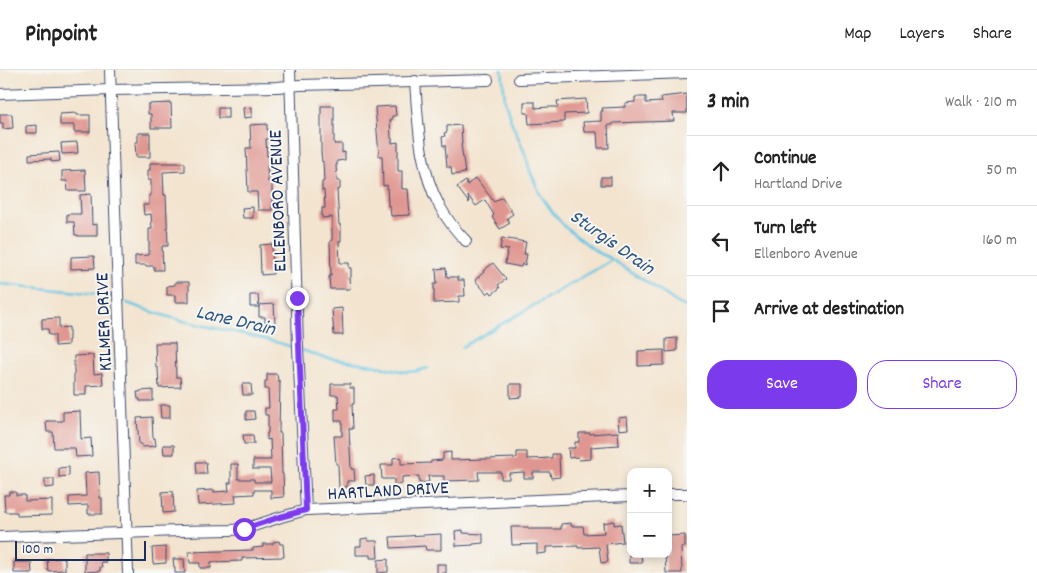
<!DOCTYPE html>
<meta charset="utf-8">
<style>
body{margin:0;font-family:Dekko,sans-serif;background:#f2f2f2;color:#222}
.controls{position:absolute;right:15px;bottom:15px;display:grid;overflow:hidden;border-radius:10px;box-shadow:0 2px 8px #0003}
.controls button{width:45px;height:45px;display:grid;place-items:center;padding:0;border:0;border-bottom:1px solid #e0e0e0;background:#fff;color:#222;font:25px sans-serif}
.scale{position:absolute;left:15px;bottom:12px;width:131px;box-sizing:border-box;padding-left:5px;border:2px solid #1b2f5e;border-top:0;font-size:14px;line-height:18px;white-space:nowrap;color:#1b2f5e;-webkit-text-stroke:4px #f6f6f2;paint-order:stroke}
.stop{position:absolute;width:15px;height:15px;margin:-11px;border:4px solid #7c3aed;border-radius:50%;background:#fff}
.stop.end{background:#7c3aed;border-color:#fff;box-shadow:0 1px 5px #0008}
.list{margin:0;padding:0;list-style:none}
h2{display:flex;justify-content:space-between;align-items:center;height:65px;margin:0;padding:0 20px;font-size:21px}
h2 small{font-size:16px;font-weight:400;color:#767676}
.list li{display:grid;grid-template-columns:32px 1fr auto;gap:15px;align-items:center;box-sizing:border-box;height:70px;padding:0 20px;border-top:1px solid #e0e0e0}
.list b{display:block;font-size:19px;white-space:nowrap}
.list p{margin:0;font-size:16px;white-space:nowrap;color:#767676}
.list em{font-size:16px;font-style:normal;color:#767676}
.actions{display:flex;gap:10px;padding:15px 20px}
.actions a{flex:1;padding:11px 0;border:1px solid #7c3aed;border-radius:20px;text-align:center;font-size:18px;color:#7c3aed}
.actions .main{background:#7c3aed;color:#fff}
.icon{flex:none;width:28px;height:28px;fill:none;stroke:currentColor;stroke-width:2;stroke-linecap:round;stroke-linejoin:round}
.map{position:relative;flex:none;width:687px;height:503px;overflow:hidden}
header{display:flex;align-items:center;gap:30px;box-sizing:border-box;height:70px;padding:0 25px;background:#fff;border-bottom:1px solid #e0e0e0}
header strong{font-size:24px}
nav{display:flex;gap:28px;margin-inline-start:auto;font-size:18px}
main{display:flex}
aside{flex:1;background:#fff}
.map>svg:first-child{display:block}
</style>
<header>
<strong>Pinpoint</strong>
<nav><a>Map</a><a>Layers</a><a>Share</a></nav>
</header>
<main>
<div class="map">
<svg width="687" height="503" viewBox="0 0 687 503">
<rect width="100%" height="100%" fill="#f6f6f2"/>
<filter id="ink" filterUnits="userSpaceOnUse"><feTurbulence type="fractalNoise" baseFrequency=".02" numOctaves="2"/><feDisplacementMap in="SourceGraphic" scale="10" xChannelSelector="R" yChannelSelector="G"/><feConvolveMatrix kernelMatrix="1 2 1 2 8 2 1 2 1" color-interpolation-filters="sRGB"/></filter>
<filter id="wash" filterUnits="userSpaceOnUse"><feTurbulence type="fractalNoise" baseFrequency=".0096" numOctaves="4" result="noise"/><feDisplacementMap in="SourceGraphic" scale="20" xChannelSelector="R" yChannelSelector="G"/><feGaussianBlur stdDeviation="1.12" result="paint"/><feColorMatrix in="noise" values="0 0 0 0 0 0 0 0 0 0 0 0 0 0 0 0 0 1.4 0 .05"/><feComposite in="paint" operator="in"/></filter>
<g filter="url(#wash)">
<rect width="100%" height="100%" fill="#f3e4cf"/>
<g fill="none" stroke-linecap="round" stroke-linejoin="round">
<g stroke="#65c6e3" stroke-width="2.5">
<polyline points="502,0 505,31 511,51 525,83 530,101 540,124 553,143 566,158 597,182 608,187 650,214 679,234 687,237"/>
<polyline points="0,214 109,225 113,227"/>
<path d="M 127,233 C 151,242 176,250 201,255 C 232,262 264,267 294,278"/>
<polyline points="462,277 612,190"/>
<polyline points="302,280 321,287 367,294 406,302 417,301 428,298"/>
</g>
</g>
<g id="blocks">
<g fill="#e09690">
<polygon points="687,24 687,43 673,43 674,51 613,53 613,55 608,55 609,78 598,78 597,62 584,62 583,52 601,51 601,41 603,41 602,38 625,37 625,33 635,32 635,27 646,27 646,33 662,32 661,27"/>
<polygon points="586,29 587,43 564,44 564,52 529,54 528,43 524,43 524,32 535,32 535,38 549,37 558,37 557,31"/>
<polygon points="171,33 172,58 151,58 151,44 148,44 148,34"/>
<polygon points="321,36 334,36 334,74 342,74 342,83 345,82 345,90 337,91 337,95 336,95 337,111 340,111 340,119 337,120 339,155 341,155 341,171 339,171 340,193 349,193 349,198 351,198 351,207 349,208 350,219 330,219 329,206 331,206 330,171 332,171 332,147 322,148 322,138 325,138 324,120 322,121 322,112 324,111 323,91 322,92 321,82"/>
<polygon points="395,36 396,46 392,46 392,50 390,50 391,68 392,68 392,73 398,72 398,101 402,101 402,119 408,119 410,145 391,146 390,136 388,136 387,115 383,116 382,86 379,86 375,37"/>
<polygon points="252,37 252,47 244,48 243,38"/>
<rect x="218" y="38" width="10" height="10"/>
<polygon points="77,43 77,45 90,45 90,62 74,62 74,55 60,55 60,44"/>
<polygon points="0,44 12,44 13,58 3,59 3,53 0,53"/>
<polygon points="267,54 267,60 270,60 270,69 266,69 267,86 271,86 271,96 267,96 268,112 272,112 272,140 258,140 257,122 248,122 246,78 251,78 250,55"/>
<polygon points="37,55 37,63 26,63 26,56"/>
<polygon points="461,55 462,74 461,74 465,103 452,105 451,97 447,97 445,75 443,76 442,67 445,66 444,63 447,62 447,56"/>
<polygon points="138,63 150,63 150,87 136,87 135,72 138,72"/>
<polygon points="77,72 78,83 62,84 61,73"/>
<polygon points="59,82 60,91 51,92 51,89 29,90 29,84"/>
<polygon points="150,93 185,93 185,101 163,102 164,125 166,125 168,176 162,176 163,200 154,200 154,196 146,196 146,195 135,195 135,186 149,185 149,159 152,159 151,144 144,145 143,135 149,135 149,125 151,125 151,110 148,110 148,100 150,100"/>
<polygon points="85,100 86,121 68,121 67,111 62,111 62,101"/>
<rect x="601" y="107" width="10" height="8"/>
<polygon points="476,108 494,132 502,127 513,144 507,148 510,153 500,159 492,147 494,145 485,130 476,136 468,126 469,133 457,117 466,111 467,115"/>
<polygon points="91,124 92,155 97,154 97,166 78,166 78,165 75,165 74,152 67,152 67,144 81,144 80,125"/>
<polygon points="253,137 253,148 243,148 242,138"/>
<polygon points="502,168 526,172 524,184 527,184 525,195 522,194 521,197 505,194 507,182 509,180 500,179"/>
<polygon points="272,174 273,204 261,205 260,175"/>
<polygon points="94,186 95,198 71,199 71,187"/>
<polygon points="493,193 506,209 498,215 500,218 492,224 490,221 487,224 475,210 484,202 483,201"/>
<polygon points="446,198 447,207 458,207 458,210 464,210 465,226 459,226 459,232 434,233 434,214 437,214 436,199"/>
<polygon points="175,212 189,212 189,232 175,232 175,225 167,225 167,216 175,215"/>
<polygon points="250,225 258,225 259,237 250,237"/>
<polygon points="274,234 275,254 265,254 265,247 259,247 259,235"/>
<polygon points="342,238 343,265 334,265 332,239"/>
<polygon points="59,248 59,258 69,257 69,270 68,270 68,275 55,276 55,265 49,265 48,259 42,259 42,249"/>
<polygon points="677,268 677,281 666,282 666,269"/>
<polygon points="155,273 175,273 176,307 180,307 181,317 159,318 158,298 156,298"/>
<polygon points="664,280 664,295 638,296 638,281"/>
<polygon points="93,285 94,304 102,303 103,315 86,316 86,325 74,325 74,286"/>
<polygon points="267,304 277,304 278,311 280,311 279,363 281,363 282,404 283,404 284,427 271,428 271,420 254,420 254,424 235,425 236,433 198,435 197,421 214,420 214,422 229,421 228,413 231,413 231,394 238,394 238,409 254,409 254,412 271,412 270,399 253,399 253,390 271,390 270,369 267,370 267,363 268,363 268,345 265,345 265,338 269,338 268,319 265,319 265,311 267,311"/>
<polygon points="242,314 251,314 252,325 243,325"/>
<polygon points="331,314 350,314 350,318 354,318 354,334 352,334 353,359 349,359 351,399 354,399 355,411 347,411 347,417 339,418 338,394 336,394 334,366 342,366 342,351 335,351 335,339 339,339 338,325 331,325"/>
<polygon points="510,314 522,314 522,327 510,328"/>
<polygon points="153,320 153,331 140,331 140,329 138,329 137,322 140,322 140,321"/>
<polygon points="160,335 170,335 170,348 161,348"/>
<polygon points="80,341 81,369 91,368 92,386 76,387 75,378 54,378 53,362 47,362 46,351 63,351 63,342"/>
<polygon points="246,341 254,341 255,349 246,350"/>
<polygon points="152,347 153,368 155,368 156,376 142,377 142,374 139,374 137,348"/>
<polygon points="627,347 628,359 619,360 618,348"/>
<polygon points="618,362 619,375 591,377 591,389 579,390 578,387 569,388 568,378 575,378 575,372 579,372 579,363 590,363 590,364"/>
<polygon points="243,365 253,365 254,374 244,374"/>
<polygon points="163,375 174,375 174,384 164,384"/>
<polygon points="451,382 451,390 517,388 517,382 527,382 527,389 552,388 552,384 559,384 560,407 551,408 550,402 533,402 533,408 524,408 524,402 509,403 509,409 501,409 501,402 478,402 479,410 444,411 444,406 428,406 429,412 419,413 419,406 402,407 402,414 394,415 394,409 382,409 381,395 393,395 393,388 401,387 401,394 431,393 431,391 443,390 443,383"/>
<polygon points="196,392 206,392 207,404 197,404"/>
<polygon points="69,397 69,406 59,407 59,398"/>
<polygon points="99,402 100,428 102,428 102,444 88,444 88,435 69,436 69,427 86,426 85,403"/>
<polygon points="374,405 374,415 366,415 365,406"/>
<polygon points="45,409 54,409 54,417 45,418"/>
<polygon points="173,421 174,442 163,443 162,422"/>
<polygon points="9,422 16,422 16,425 25,425 25,431 52,430 52,445 17,446 17,442 5,442 4,425 9,425"/>
<polygon points="614,451 614,455 621,454 623,472 606,474 608,492 601,493 599,477 578,478 578,476 546,477 546,483 537,484 537,474 512,475 511,457 528,457 528,459 561,459 561,454 571,453 571,456 583,456 584,464 604,463 603,453"/>
<polygon points="463,460 463,463 483,464 483,473 473,474 473,475 456,476 455,461"/>
<polygon points="441,464 441,480 426,480 425,476 391,478 390,467"/>
<polygon points="685,465 685,477 681,477 682,503 666,503 665,484 668,484 668,466"/>
<polygon points="368,468 368,471 377,471 378,488 370,488 370,485 356,485 356,476 361,476 361,469"/>
<polygon points="279,471 280,474 283,474 284,487 242,488 242,491 211,492 211,498 200,498 200,493 190,493 189,482 253,480 253,478 263,477 263,474 273,474 273,472"/>
<polygon points="166,477 166,493 153,494 152,478"/>
<polygon points="85,483 106,483 106,492 101,492 102,497 100,497 100,501 85,502"/>
<polygon points="629,484 641,484 642,493 629,493"/>
<polygon points="65,488 65,500 48,501 47,489"/>
<polygon points="173,489 184,489 185,503 175,503 175,497 174,497"/>
<polygon points="388,489 388,502 378,503 378,490"/>
<polygon points="14,492 31,492 32,503 14,503"/>
<rect x="437" y="494" width="9" height="9"/>
</g>
</g>
</g>
<g filter="url(#ink)">
<use href="#blocks" fill-opacity="0" stroke="#3b4a6f" stroke-width="1"/>
<g fill="none" stroke-linecap="round" stroke-linejoin="round">
<defs>
<g id="street">
<polyline points="110,0 128,503"/>
<polyline points="290,0 298,277 306,440"/>
<polyline points="519,9 687,3"/>
<path d="M 415,11 C 418,51 419,98 439,135 C 446,148 455,160 466,171"/>
<polyline points="0,24 111,20 277,17 300,15 488,10"/>
<polyline points="668,424 687,424"/>
<polyline points="0,467 180,461 231,460 244,459 281,447 306,440 631,426"/>
</g>
</defs>
<use href="#street" stroke="#3b4a6f" stroke-width="12"/>
<use href="#street" stroke="#fff" stroke-width="10"/>
</g>
</g>
<g fill="none" stroke-linecap="round" stroke-linejoin="round" filter="url(#ink)">
<polyline stroke="#7c3aed" stroke-width="6" points="244,459 280,447 306,440 297,228"/>
</g>
<g text-anchor="middle" stroke-width="4" stroke-linejoin="round" paint-order="stroke">
<g font-size="19" fill="#1b2f5e" stroke="#f6f6f2">
<text transform="translate(276 131) rotate(-92)" y="7">ELLENBORO AVENUE</text>
<text transform="translate(102 252) rotate(-92)" y="7">KILMER DRIVE</text>
<text transform="translate(388 419) rotate(-3)" y="7">HARTLAND DRIVE</text>
</g>
<g font-size="20" font-style="italic" fill="#2e557f" stroke="#f6f6f2">
<text transform="translate(613 171) rotate(35)" y="7">Sturgis Drain</text>
<text transform="translate(236 249) rotate(13)" y="7">Lane Drain</text>
</g>
</g>
</svg>
<div class="controls">
<button>+</button>
<button>−</button>
</div>
<div class="scale">100 m</div>
<div class="stop" style="left:244px;top:459px"></div>
<div class="stop end" style="left:297px;top:228px"></div>
</div>
<aside>
<h2>3 min<small>Walk · 210 m</small></h2>
<ul class="list">
<li><svg class="icon" aria-label="ahead" viewBox="0 0 24 24"><path d="M12 20V5M6 11l6-6 6 6"/></svg><div><b>Continue</b><p>Hartland Drive</p></div><em>50 m</em></li>
<li><svg class="icon" aria-label="left" viewBox="0 0 24 24"><path d="M17 20v-9H6M10 6l-5 5 5 5"/></svg><div><b>Turn left</b><p>Ellenboro Avenue</p></div><em>160 m</em></li>
<li><svg class="icon" aria-label="arrive" viewBox="0 0 24 24"><path d="M6 21V4h12l-3 4 3 4H6"/></svg><div><b>Arrive at destination</b></div></li>
</ul>
<div class="actions"><a class="main">Save</a><a>Share</a></div>
</aside>
</main>
